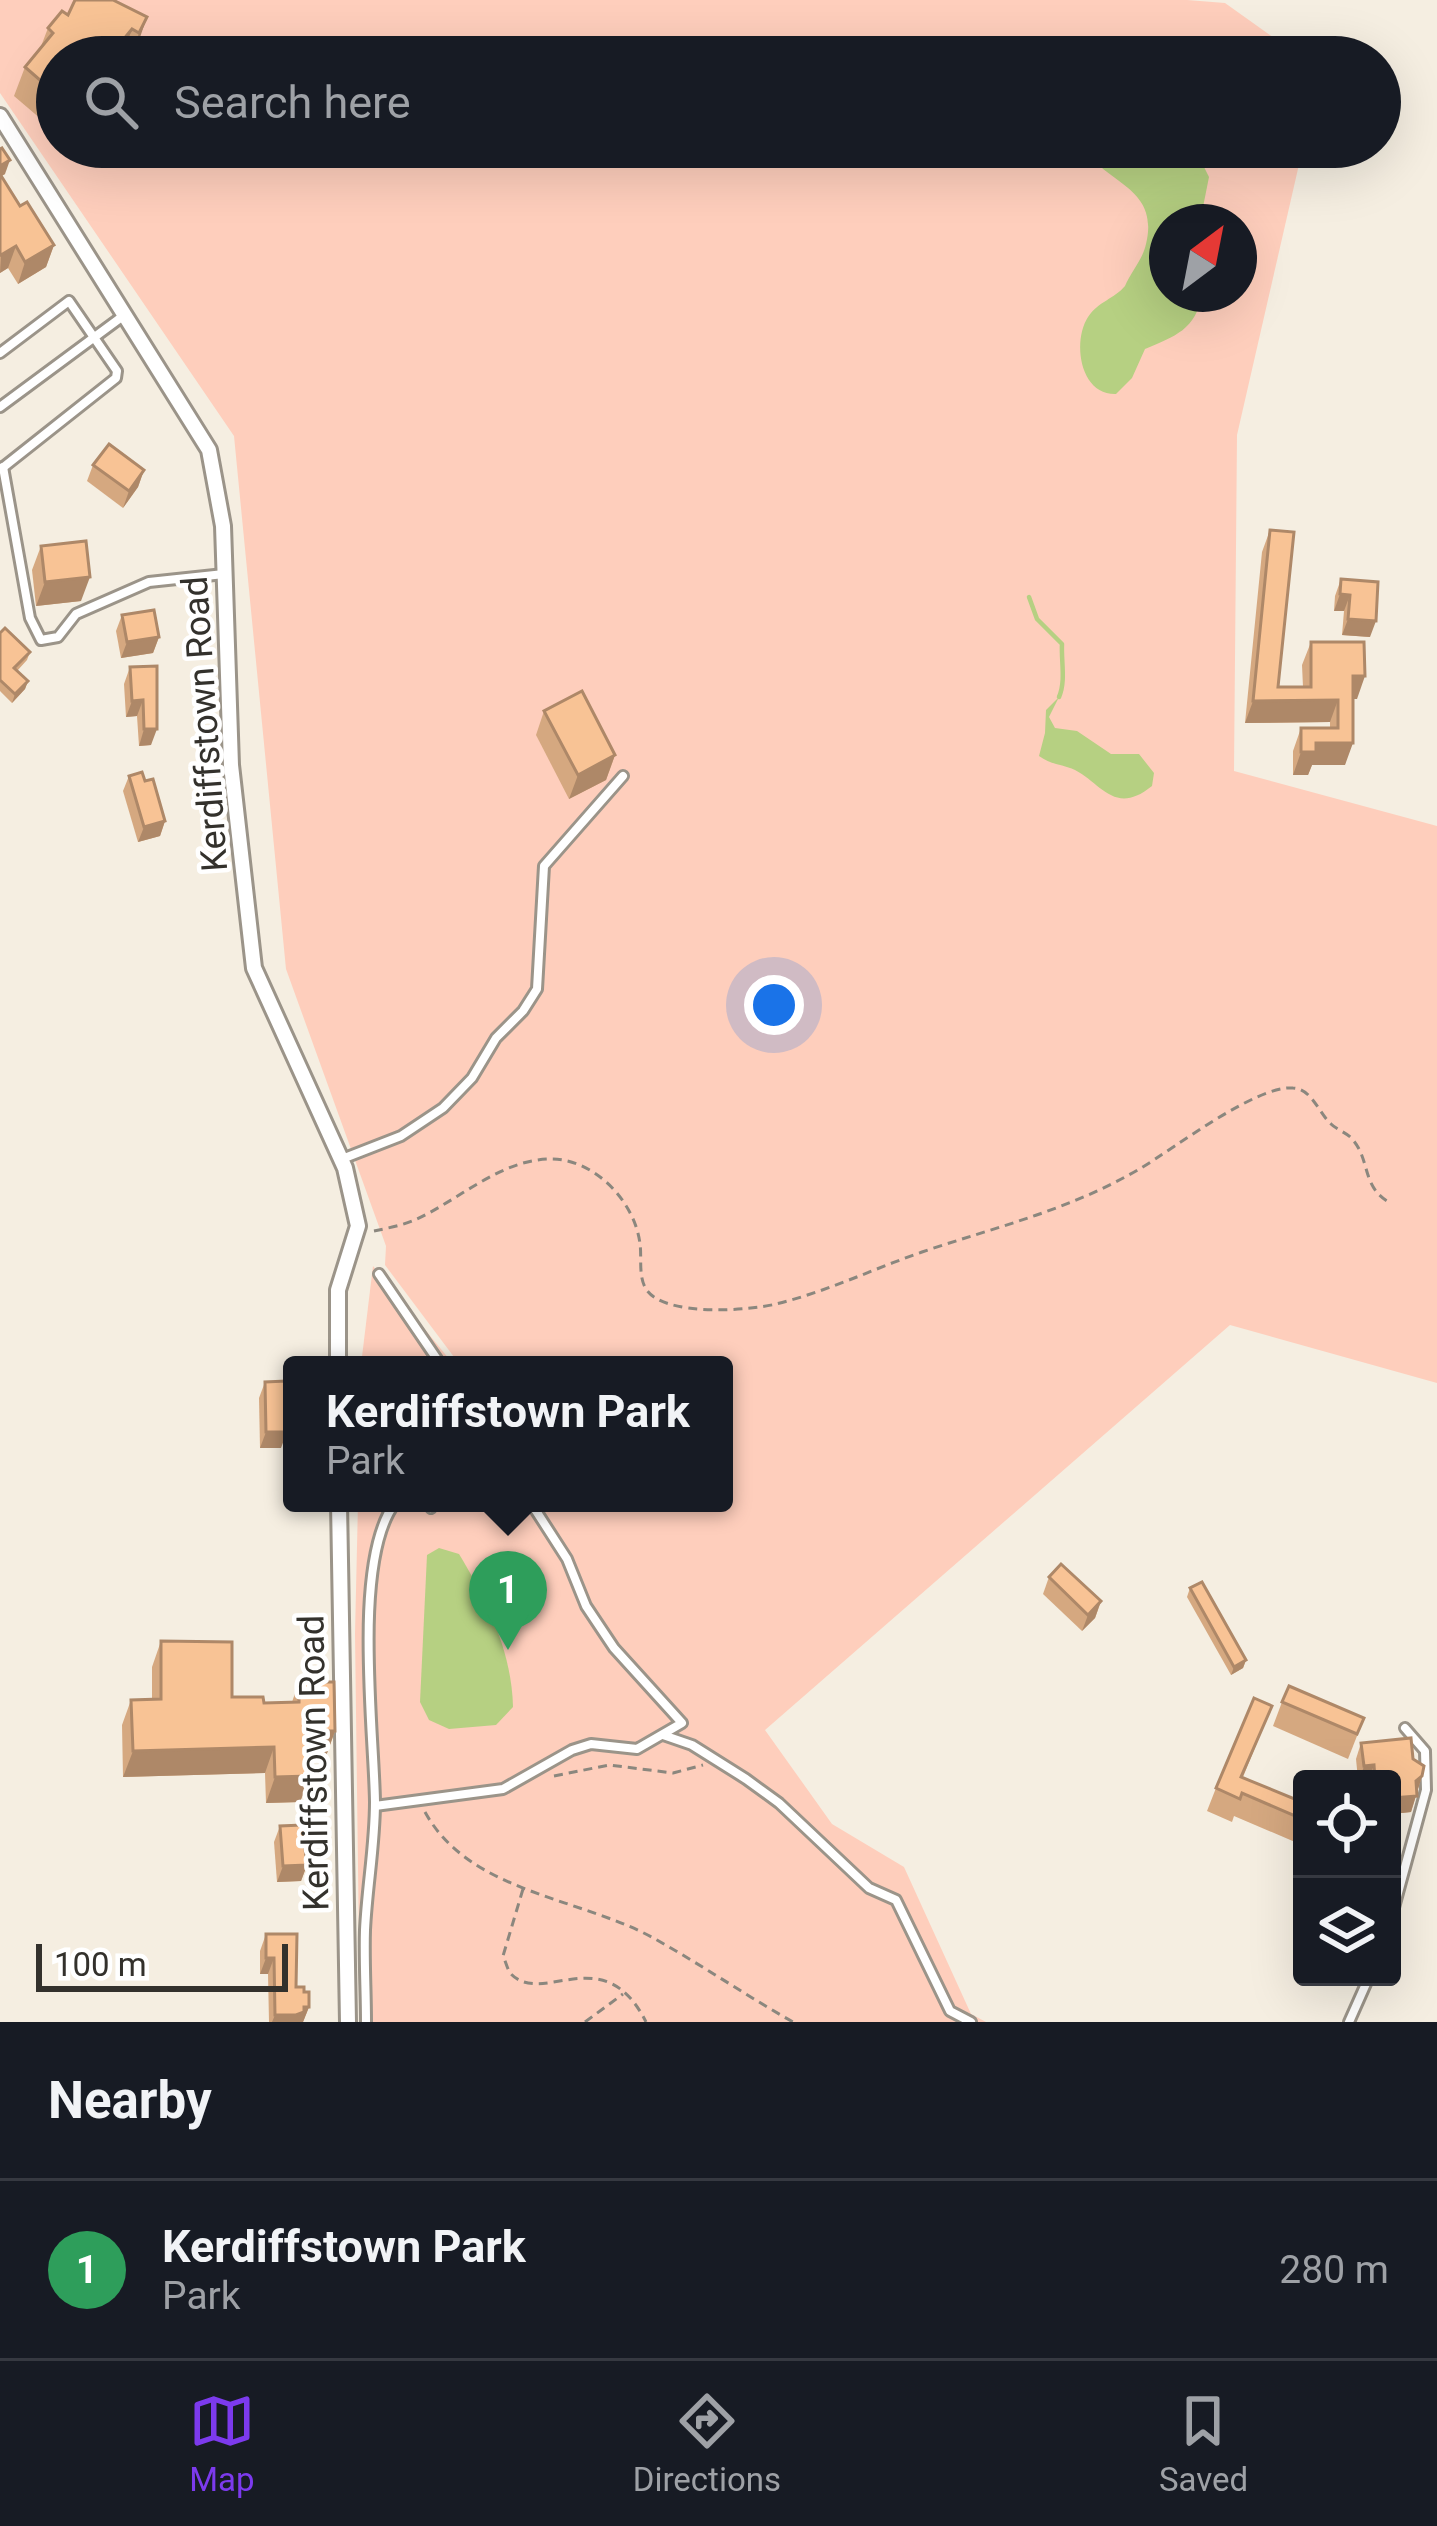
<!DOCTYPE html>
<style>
body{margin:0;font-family:Roboto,sans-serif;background:#242831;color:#f1f3f6}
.controls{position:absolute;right:36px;bottom:36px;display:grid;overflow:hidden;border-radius:12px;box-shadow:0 12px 48px #0002}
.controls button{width:108px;height:108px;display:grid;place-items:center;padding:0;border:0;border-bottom:3px solid #363941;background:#171b24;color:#f1f3f6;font:60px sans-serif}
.compass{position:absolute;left:1149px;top:204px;width:108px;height:108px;border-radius:50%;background:#171b24;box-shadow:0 12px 48px #0002;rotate:32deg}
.scale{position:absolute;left:36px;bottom:30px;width:252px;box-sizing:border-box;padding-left:12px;border:6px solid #33312c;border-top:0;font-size:33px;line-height:42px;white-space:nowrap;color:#33312c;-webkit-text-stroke:9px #fff;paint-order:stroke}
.you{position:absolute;left:774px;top:1005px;width:42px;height:42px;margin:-30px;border:9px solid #fff;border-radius:50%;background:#1a73e8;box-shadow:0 0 0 18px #1a73e833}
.badge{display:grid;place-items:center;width:78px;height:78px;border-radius:50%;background:#7c3aed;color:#fff;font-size:39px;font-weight:700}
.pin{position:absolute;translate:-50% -99px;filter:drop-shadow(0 3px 6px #0008)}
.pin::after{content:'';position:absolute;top:63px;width:42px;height:36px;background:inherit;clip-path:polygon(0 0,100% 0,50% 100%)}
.popup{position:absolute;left:283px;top:1356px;width:450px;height:156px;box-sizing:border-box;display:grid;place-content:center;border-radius:12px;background:#171b24;filter:drop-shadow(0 3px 9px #0005);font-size:39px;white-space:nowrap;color:#9ea1a6}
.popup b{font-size:45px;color:#f1f3f6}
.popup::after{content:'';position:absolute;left:50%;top:100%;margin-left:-24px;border:24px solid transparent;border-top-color:#171b24}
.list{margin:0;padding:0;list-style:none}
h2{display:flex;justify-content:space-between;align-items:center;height:156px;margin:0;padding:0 48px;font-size:51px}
h2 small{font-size:39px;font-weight:400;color:#9ea1a6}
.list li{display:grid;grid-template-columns:78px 1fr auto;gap:36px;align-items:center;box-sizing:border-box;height:180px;padding:0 48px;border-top:3px solid #363941}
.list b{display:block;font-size:45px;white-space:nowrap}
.list p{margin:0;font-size:39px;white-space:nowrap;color:#9ea1a6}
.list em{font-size:39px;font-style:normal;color:#9ea1a6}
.icon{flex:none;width:66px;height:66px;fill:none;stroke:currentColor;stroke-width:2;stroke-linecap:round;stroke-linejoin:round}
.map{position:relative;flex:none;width:1437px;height:2022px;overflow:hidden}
.search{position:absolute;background:#171b24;box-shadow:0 12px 48px #0002;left:36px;right:36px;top:36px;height:132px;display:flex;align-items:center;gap:30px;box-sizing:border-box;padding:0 42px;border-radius:66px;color:#9ea1a6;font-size:45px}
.sheet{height:336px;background:#171b24}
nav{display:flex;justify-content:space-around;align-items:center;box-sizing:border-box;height:168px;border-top:3px solid #363941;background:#171b24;font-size:33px;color:#9ea1a6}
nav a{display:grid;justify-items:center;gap:6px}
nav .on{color:#7c3aed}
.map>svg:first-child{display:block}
</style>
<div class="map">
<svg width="1437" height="2022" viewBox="0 0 1437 2022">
<rect width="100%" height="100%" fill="#f5eee1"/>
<g fill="#fecebc" fill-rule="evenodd">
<path d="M 0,0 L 1187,0 L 1225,3 L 1284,45 L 1288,57 L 57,57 L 57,147 L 1303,147 L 1237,435 L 1234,771 L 1437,826 L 1437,1383 L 1230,1325 L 765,1730 L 832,1824 L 904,1867 L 971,2014 L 986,2022 L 360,2022 L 355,1634 L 358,1503 L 724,1503 L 724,1365 L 460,1365 L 385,1265 L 386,1246 L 286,969 L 234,436 L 0,93 ZM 1167,222 L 1239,222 L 1239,294 L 1167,294 Z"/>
<polygon points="373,1266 454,1365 361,1365"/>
</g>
<g fill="#b6d082">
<path d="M 1084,147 L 1194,147 L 1209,177 L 1200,222 L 1167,222 L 1167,294 L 1202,294 C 1196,330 1175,336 1145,349 L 1132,378 L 1116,394 C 1080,395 1072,342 1088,317 C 1099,301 1114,299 1125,286 C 1131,272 1143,259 1146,244 C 1160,186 1104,184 1084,147 Z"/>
<path d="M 1059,697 L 1049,717 L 1055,728 L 1077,731 L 1111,754 L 1139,754 L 1154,773 L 1152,786 C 1115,816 1102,784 1075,770 C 1062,764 1051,765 1039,756 L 1045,733 L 1046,710 Z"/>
<path d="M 439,1548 L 459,1554 C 487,1600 512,1653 513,1707 L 496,1725 L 449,1729 L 429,1720 L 420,1702 L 427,1555 Z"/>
</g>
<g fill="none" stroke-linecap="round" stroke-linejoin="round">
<path stroke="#b6d082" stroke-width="4.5" d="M 1029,597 L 1037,619 L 1062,644 C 1061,661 1066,681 1059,697"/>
<defs>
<g id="lane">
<polyline points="0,353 69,301 117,371 116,378 1,469"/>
<polyline points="0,407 123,316"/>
<polyline points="3,467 30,618 41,640 58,637 76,614 149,582 224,574"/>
<polyline points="342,1159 401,1136 443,1108 472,1078 496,1038 523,1011 537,989 544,866 623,776"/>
<polyline points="379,1274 441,1365"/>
<polyline points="429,1503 431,1508"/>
<polyline points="663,1735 692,1745 746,1779 779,1803 869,1888 896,1900 950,2011 971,2022"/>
<polyline points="375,1806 503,1789 572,1750 591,1744 637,1749 682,1723 614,1648 586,1606 567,1559 531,1503"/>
<polyline points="1392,1915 1426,1790 1425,1751 1405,1728"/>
<path d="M 366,2022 C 366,1991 364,1961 365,1930 C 367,1887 375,1845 375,1802 C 374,1731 352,1560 395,1503"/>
<polyline points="1349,2022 1369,1977"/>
</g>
<g id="street">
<polyline points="0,116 209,450 223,526 231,765 254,968 345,1168 358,1226 338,1290 338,1365"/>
<polyline points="339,1503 348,2022"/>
</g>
</defs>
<use href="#lane" stroke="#9b9489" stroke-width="14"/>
<use href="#street" stroke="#9b9489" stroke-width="20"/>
<g stroke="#8b877e" stroke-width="3" stroke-dasharray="9 6" stroke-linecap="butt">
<path d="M 374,1231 C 388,1228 404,1225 417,1219 C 460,1199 499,1161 548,1159 C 593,1157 635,1201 640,1244 C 642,1257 638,1276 646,1289 C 664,1317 747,1311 776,1304 C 826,1292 873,1269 922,1252 C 999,1226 1070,1210 1141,1168 C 1175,1148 1256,1085 1293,1088 C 1312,1089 1318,1112 1331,1124 C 1337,1130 1348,1133 1353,1140 C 1370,1160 1362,1185 1387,1201"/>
<polyline points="554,1776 609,1765 673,1773 703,1765"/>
<path d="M 425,1812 C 470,1894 582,1897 657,1940 C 703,1966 747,1996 793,2022"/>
<path d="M 523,1889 L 503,1956 C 506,1962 507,1969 511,1974 C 543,2007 604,1938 646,2022"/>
<polyline points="585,2022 623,1994"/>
</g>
<use href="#lane" stroke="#fff" stroke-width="8"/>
<use href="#street" stroke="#fff" stroke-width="14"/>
</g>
<g fill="#d5a880">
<polygon points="68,15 147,17 131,57 57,57 57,128 55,131 14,96 25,67 40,49 48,28"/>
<polygon points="0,149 5,174 1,176 20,206 54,245 46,267 18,284 8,268 0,273"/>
<polygon points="93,465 144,470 138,487 123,508 87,481"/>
<polygon points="1270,530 1278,687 1303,687 1302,665 1311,642 1357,699 1353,699 1345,765 1312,765 1308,775 1293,775 1293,751 1301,728 1330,728 1330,722 1245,723 1262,552"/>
<polygon points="41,546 81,601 36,606 32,570"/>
<polygon points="1341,579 1370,637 1342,635 1344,611 1334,611 1335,596"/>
<polygon points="122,615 159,637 153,653 121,658 116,631"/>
<polygon points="0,633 30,652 27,660 17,671 28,681 25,689 12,703 0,691"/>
<polygon points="157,666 151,745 139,746 137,716 126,717 124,684 130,667"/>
<polygon points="544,711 615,755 606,780 569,799 536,735"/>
<polygon points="129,776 145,781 165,821 160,836 138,842 123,791"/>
<polygon points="265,1382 281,1448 260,1448 259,1398"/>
<polygon points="1049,1577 1101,1601 1095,1618 1082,1631 1043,1594"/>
<polygon points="1190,1588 1246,1660 1243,1668 1231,1675 1187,1597"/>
<polygon points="161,1641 232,1697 264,1703 292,1702 299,1682 335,1731 326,1756 308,1757 310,1776 300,1802 266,1803 265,1773 123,1777 122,1725 131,1700 152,1699 152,1667"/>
<polygon points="1282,1702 1364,1718 1348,1759 1273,1726"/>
<polygon points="1272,1706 1243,1777 1302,1802 1302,1845 1234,1816 1232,1822 1207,1811 1216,1788"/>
<polygon points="1361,1743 1413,1759 1422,1776 1411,1812 1392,1814 1392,1779 1358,1779 1356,1759"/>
<polygon points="280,1826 307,1865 301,1881 277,1882 274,1842"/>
<polygon points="1302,1875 1302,1898 1295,1895"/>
<polygon points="266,1934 296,1987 304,1992 309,2007 303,2022 269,2022 268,1974 260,1974 260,1951"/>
</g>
<g fill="#ae8868">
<polygon points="147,17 137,46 131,57 139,33"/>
<polygon points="132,29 122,57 109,57"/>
<polygon points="10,160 5,174 0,177 0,166"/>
<polygon points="54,245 46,267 18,284 25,262"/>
<polygon points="16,246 8,268 0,273 1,255"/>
<polygon points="144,470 138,487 123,508 129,491"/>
<polygon points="90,577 81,601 36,606 45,582"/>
<polygon points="1340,594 1350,595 1344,611 1334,611"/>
<polygon points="1348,619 1376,621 1370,637 1342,635"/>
<polygon points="159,637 153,653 121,658 127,642"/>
<polygon points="1353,676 1365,676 1357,699 1345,699"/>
<polygon points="28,681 25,689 12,703 15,694"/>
<polygon points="143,700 137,716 126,717 132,701"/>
<polygon points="1338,700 1330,722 1245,723 1253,701"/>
<polygon points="144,729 157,729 151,745 139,746"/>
<polygon points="1316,743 1353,743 1345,765 1312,765 1308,775 1293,775 1301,752"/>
<polygon points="615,755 606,780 569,799 578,775"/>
<polygon points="165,821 160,836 138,842 144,827"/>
<polygon points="266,1432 287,1432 281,1448 260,1448"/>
<polygon points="1101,1601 1095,1618 1082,1631 1088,1615"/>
<polygon points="1246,1660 1243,1668 1231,1675 1234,1667"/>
<polygon points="305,1731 335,1731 326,1756 295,1757"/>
<polygon points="274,1747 265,1773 123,1777 133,1751"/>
<polygon points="1374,1765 1369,1779 1360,1779 1364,1766"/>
<polygon points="310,1776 300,1802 266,1803 275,1777"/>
<polygon points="1422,1776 1411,1812 1392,1814 1392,1798"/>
<polygon points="307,1865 301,1881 277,1882 283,1866"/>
<polygon points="266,1958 274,1958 268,1974 260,1974"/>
<polygon points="304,2007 309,2007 303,2022 272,2022 275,2015"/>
</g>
<g fill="#f8c395" stroke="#ae8868" stroke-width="3">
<polygon points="75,0 113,0 147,17 139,33 132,29 109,57 57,57 57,95 25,67 53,33 48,28 62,11 68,15"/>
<polygon points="2,148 10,160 0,166 0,149"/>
<polygon points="0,174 20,206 27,202 54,245 25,262 16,246 1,255 0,253"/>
<polygon points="109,444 144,470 129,491 93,465"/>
<polygon points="1270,530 1294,532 1278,687 1311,687 1311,642 1364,642 1365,676 1353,676 1353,743 1316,743 1316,752 1301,752 1301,728 1338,728 1338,700 1253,701"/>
<polygon points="86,541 90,577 45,582 41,546"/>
<polygon points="1341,579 1378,582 1376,621 1348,619 1350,595 1340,594"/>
<polygon points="154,610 159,637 127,642 122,615"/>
<polygon points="5,628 30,652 14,668 28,681 15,694 0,680 0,633"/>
<polygon points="157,666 157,729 144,729 143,700 132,701 130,667"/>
<polygon points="582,691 615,755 578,775 544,711"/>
<polygon points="142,772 145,781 153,779 165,821 144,827 129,776"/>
<polygon points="286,1381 287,1432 266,1432 265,1382"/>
<polygon points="1061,1564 1101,1601 1088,1615 1049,1577"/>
<polygon points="1202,1582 1246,1660 1234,1667 1190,1588"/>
<polygon points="161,1641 232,1642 232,1697 263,1697 264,1703 299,1702 299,1682 334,1682 335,1731 305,1731 310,1776 275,1777 274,1747 133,1751 131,1700 161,1699"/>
<polygon points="1289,1686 1364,1718 1357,1734 1282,1702"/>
<polygon points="1254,1698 1272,1706 1241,1777 1302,1802 1302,1819 1242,1793 1240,1799 1216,1788"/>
<polygon points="1411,1738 1413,1759 1424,1766 1422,1776 1416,1781 1417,1796 1392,1798 1392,1779 1375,1779 1374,1765 1364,1766 1361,1743"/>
<polygon points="302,1825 307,1865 283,1866 280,1826"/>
<polygon points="266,1934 297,1934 296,1987 304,1987 304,1992 309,1992 309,2007 304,2007 304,2012 296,2015 275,2015 274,1958 266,1958"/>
</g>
<g text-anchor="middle" stroke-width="9" stroke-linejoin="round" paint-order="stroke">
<g font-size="36" fill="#33312c" stroke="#fff">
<text transform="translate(204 724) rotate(-94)" y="13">Kerdiffstown Road</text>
<text transform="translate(313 1763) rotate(-91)" y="13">Kerdiffstown Road</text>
</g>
</g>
</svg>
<div class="controls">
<button><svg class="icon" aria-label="locate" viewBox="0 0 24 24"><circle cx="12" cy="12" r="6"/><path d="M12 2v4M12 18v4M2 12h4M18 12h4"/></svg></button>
<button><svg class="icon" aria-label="layers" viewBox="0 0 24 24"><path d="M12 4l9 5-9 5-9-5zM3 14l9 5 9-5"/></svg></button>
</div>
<svg class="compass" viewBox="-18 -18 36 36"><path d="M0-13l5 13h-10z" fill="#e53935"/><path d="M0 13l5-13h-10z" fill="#9ea1a6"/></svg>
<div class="scale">100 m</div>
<div class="you"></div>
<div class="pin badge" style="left:508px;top:1650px;background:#2e9e5b">1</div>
<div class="popup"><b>Kerdiffstown Park</b>Park</div>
<div class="search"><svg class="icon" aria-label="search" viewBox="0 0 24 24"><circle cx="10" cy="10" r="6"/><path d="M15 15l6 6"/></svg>Search here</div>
</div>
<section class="sheet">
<h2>Nearby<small></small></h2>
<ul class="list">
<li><span class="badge" style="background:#2e9e5b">1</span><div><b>Kerdiffstown Park</b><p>Park</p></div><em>280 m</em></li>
</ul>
</section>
<nav>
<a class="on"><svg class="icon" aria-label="map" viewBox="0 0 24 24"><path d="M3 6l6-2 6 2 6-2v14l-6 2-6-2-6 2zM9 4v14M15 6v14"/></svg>Map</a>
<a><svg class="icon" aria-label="directions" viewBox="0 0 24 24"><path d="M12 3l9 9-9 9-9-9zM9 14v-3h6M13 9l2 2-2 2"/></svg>Directions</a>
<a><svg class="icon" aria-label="saved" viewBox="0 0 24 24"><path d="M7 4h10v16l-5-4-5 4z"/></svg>Saved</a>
</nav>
